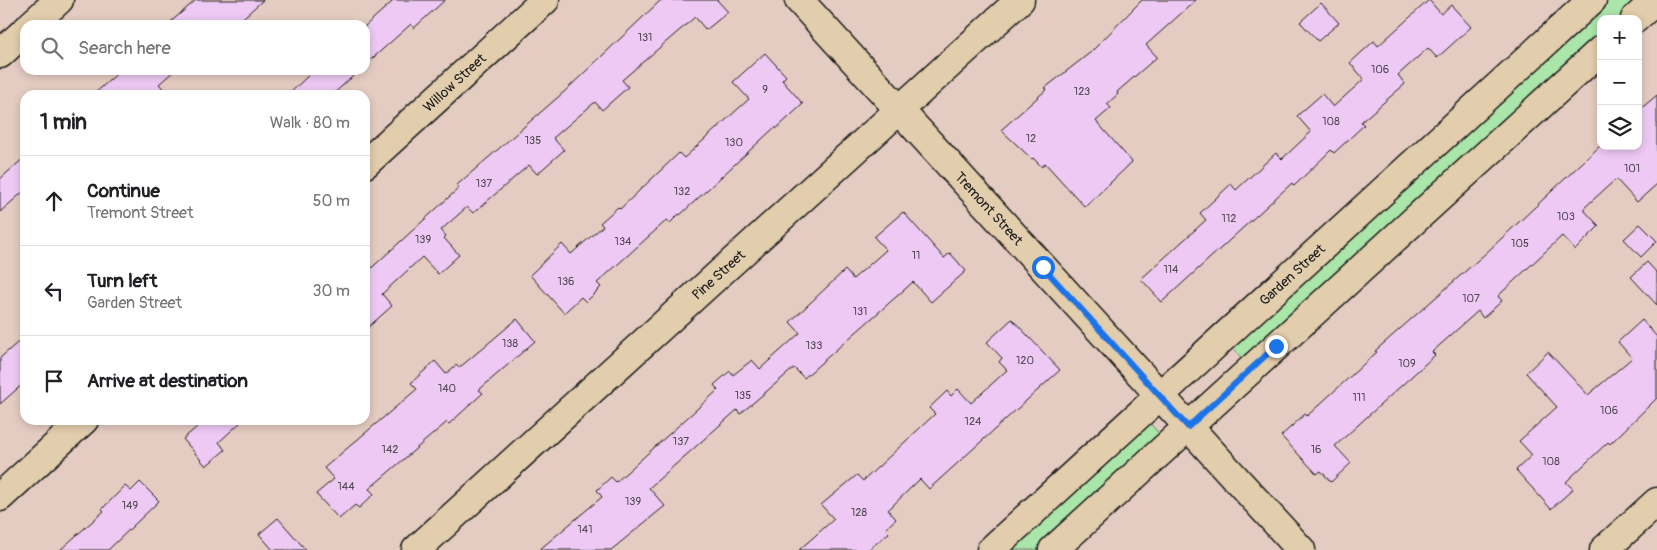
<!DOCTYPE html>
<meta charset="utf-8">
<style>
body{margin:0;font-family:Pangolin,sans-serif;background:#f6f6f6;color:#202124}
.controls{position:absolute;right:15px;top:15px;display:grid;overflow:hidden;border-radius:10px;box-shadow:0 2px 8px #0003}
.controls button{width:45px;height:45px;display:grid;place-items:center;padding:0;border:0;border-bottom:1px solid #e0e0e0;background:#fff;color:#202124;font:25px sans-serif}
.stop{position:absolute;width:15px;height:15px;margin:-11px;border:4px solid #1a73e8;border-radius:50%;background:#fff}
.stop.end{background:#1a73e8;border-color:#fff;box-shadow:0 1px 5px #0008}
.list{margin:0;padding:0;list-style:none}
h2{display:flex;justify-content:space-between;align-items:center;height:65px;margin:0;padding:0 20px;font-size:21px}
h2 small{font-size:16px;font-weight:400;color:#757577}
.list li{display:grid;grid-template-columns:32px 1fr auto;gap:15px;align-items:center;box-sizing:border-box;height:90px;padding:0 20px;border-top:1px solid #e0e0e0}
.list b{display:block;font-size:19px;white-space:nowrap}
.list p{margin:0;font-size:16px;white-space:nowrap;color:#757577}
.list em{font-size:16px;font-style:normal;color:#757577}
.icon{flex:none;width:28px;height:28px;fill:none;stroke:currentColor;stroke-width:2;stroke-linecap:round;stroke-linejoin:round}
.map{position:relative;flex:none;width:1657px;height:550px;overflow:hidden}
.search{position:absolute;background:#fff;box-shadow:0 2px 8px #0003;left:20px;top:20px;width:350px;height:55px;display:flex;align-items:center;gap:12px;box-sizing:border-box;padding:0 18px;border-radius:15px;color:#757577;font-size:19px}
.panel{position:absolute;background:#fff;box-shadow:0 2px 8px #0003;left:20px;top:90px;width:350px;height:335px;border-radius:15px}
.map>svg:first-child{display:block}
</style>
<div class="map">
<svg width="1657" height="550" viewBox="0 0 1657 550">
<rect width="100%" height="100%" fill="#e5ccc2"/>
<filter id="ink" filterUnits="userSpaceOnUse"><feTurbulence type="fractalNoise" baseFrequency=".02" numOctaves="2"/><feDisplacementMap in="SourceGraphic" scale="10" xChannelSelector="R" yChannelSelector="G"/><feConvolveMatrix kernelMatrix="1 2 1 2 8 2 1 2 1" color-interpolation-filters="sRGB"/></filter>
<g filter="url(#ink)">
<g fill="#aae5aa" stroke="#638063">
<polygon points="1599,0 1648,0 1627,19 1601,19 1601,43 1248,366 1227,340"/>
<polygon points="1144,417 1166,441 1047,550 997,550"/>
</g>
<g fill="#edc9f4" stroke="#1c1c1c">
<polygon points="196,0 263,0 235,25 167,25"/>
<polygon points="390,0 445,0 414,28 411,24 365,65 365,26 392,2"/>
<polygon points="661,0 717,0 728,12 706,30 695,17 622,80 628,87 602,110 595,102 553,138 564,150 537,174 529,165 478,209 473,213 467,207 441,230 446,236 444,238 459,255 438,274 422,257 382,294 392,306 365,330 365,274 459,188 457,185 564,92"/>
<polygon points="1142,0 1196,0 1146,45 1157,57 1117,92 1118,94 1107,104 1111,108 1096,121 1132,162 1085,207 1045,163 1042,167 1033,158 1032,159 1001,130 1047,89 1045,88 1091,52"/>
<polygon points="1429,0 1441,14 1451,5 1471,27 1437,58 1428,48 1398,75 1405,84 1361,122 1364,125 1334,153 1331,150 1294,186 1292,183 1162,302 1141,279 1206,220 1200,213 1231,184 1236,190 1276,153 1282,159 1311,132 1297,116 1322,94 1333,107 1364,79 1350,63 1374,41 1378,46"/>
<polygon points="1321,3 1339,23 1318,41 1300,22"/>
<polygon points="765,53 786,76 782,80 803,104 776,129 775,127 680,215 679,214 670,223 667,220 597,283 601,287 586,302 581,297 564,313 530,275 562,244 571,254 603,226 600,223 618,207 620,209 679,153 684,158 749,99 733,82"/>
<polygon points="121,70 175,70 159,84 169,95 93,95"/>
<polygon points="314,70 360,70 332,95 288,95"/>
<polygon points="1657,95 1657,184 1637,202 1616,179 1583,209 1599,226 1575,250 1562,236 1498,296 1502,301 1483,318 1478,311 1432,352 1435,355 1335,446 1351,463 1331,482 1321,471 1317,474 1281,436 1305,414 1307,416 1377,352 1375,351 1486,253 1601,145 1638,146 1638,111"/>
<polygon points="25,157 25,190 0,212 0,179"/>
<polygon points="903,212 944,258 950,253 966,271 931,302 913,282 804,378 794,368 740,414 737,410 649,488 665,506 611,550 539,550 602,497 597,490 611,477 616,482 718,390 714,385 730,371 733,375 752,360 760,369 800,333 790,322 845,270 853,279 886,250 874,237"/>
<polygon points="1640,224 1657,241 1641,257 1624,239"/>
<polygon points="1647,262 1657,273 1657,305 1631,277"/>
<polygon points="517,319 535,341 479,390 483,393 449,424 447,422 369,489 374,494 359,508 355,505 339,519 316,494 334,479 324,468 417,389 411,383 435,361 446,374 456,365 459,368"/>
<polygon points="1012,319 1060,370 929,489 920,479 888,510 896,519 885,529 889,533 868,550 799,550 834,519 821,505 857,475 863,481 935,414 929,408 947,391 951,396 958,389 971,403 1007,370 999,362 1002,358 987,342"/>
<polygon points="1642,320 1657,337 1657,398 1610,444 1608,442 1566,482 1573,489 1551,509 1516,470 1532,455 1519,441 1557,407 1526,373 1548,352 1588,395 1632,358 1618,342"/>
<polygon points="25,336 25,382 0,404 0,358"/>
<polygon points="205,420 243,420 219,442 225,450 206,466 183,439"/>
<polygon points="140,482 159,501 108,550 60,550 104,511 102,509 125,486 131,491"/>
<polygon points="278,518 306,550 273,550 259,534"/>
</g>
<g fill="none" stroke-linecap="round" stroke-linejoin="round">
<defs>
<g id="minor">
<path id="s1" d="M 799,0 L 1301,550"/>
<polyline points="1635,19 1656,0"/>
<polyline points="31,25 59,0"/>
<polyline points="0,54 25,31"/>
<path id="s2" d="M 365,164 L 545,0"/>
<polyline points="0,497 84,420"/>
<path id="s3" d="M 416,550 L 1020,0"/>
<path id="s4" d="M 991,550 L 1592,0"/>
<polyline points="1053,550 1601,50"/>
<polyline points="1604,550 1657,502"/>
</g>
</defs>
<use href="#minor" stroke="#1c1c1c" stroke-width="31"/>
<use href="#minor" stroke="#e2cdac" stroke-width="28"/>
</g>
</g>
<g fill="none" stroke-linecap="round" stroke-linejoin="round" filter="url(#ink)">
<polyline stroke="#1a73e8" stroke-width="6" points="1043,267 1188,427 1276,346"/>
</g>
<g text-anchor="middle" stroke-width="4" stroke-linejoin="round" paint-order="stroke">
<g font-size="11" fill="#504752">
<text x="645" y="41">131</text>
<text x="1380" y="73">106</text>
<text x="765" y="93">9</text>
<text x="1082" y="95">123</text>
<text x="1331" y="125">108</text>
<text x="1031" y="142">12</text>
<text x="533" y="144">135</text>
<text x="734" y="146">130</text>
<text x="1632" y="172">101</text>
<text x="484" y="187">137</text>
<text x="682" y="195">132</text>
<text x="1566" y="220">103</text>
<text x="1229" y="222">112</text>
<text x="423" y="243">139</text>
<text x="623" y="245">134</text>
<text x="1520" y="247">105</text>
<text x="916" y="259">11</text>
<text x="1171" y="273">114</text>
<text x="566" y="285">136</text>
<text x="1471" y="302">107</text>
<text x="860" y="315">131</text>
<text x="510" y="347">138</text>
<text x="814" y="349">133</text>
<text x="1025" y="364">120</text>
<text x="1407" y="367">109</text>
<text x="447" y="392">140</text>
<text x="743" y="399">135</text>
<text x="1359" y="401">111</text>
<text x="1609" y="414">106</text>
<text x="973" y="425">124</text>
<text x="681" y="445">137</text>
<text x="390" y="453">142</text>
<text x="1316" y="453">16</text>
<text x="1551" y="465">108</text>
<text x="346" y="490">144</text>
<text x="633" y="505">139</text>
<text x="130" y="509">149</text>
<text x="859" y="516">128</text>
<text x="585" y="533">141</text>
</g>
<g font-size="14" fill="#1c1c1c" stroke="#e2cdac">
<text dy="5" stroke="none"><textPath href="#s2" startOffset="121">Willow Street</textPath></text>
<text dy="5" stroke="none"><textPath href="#s1" startOffset="282">Tremont Street</textPath></text>
<text dy="5" stroke="none"><textPath href="#s3" startOffset="409">Pine Street</textPath></text>
<text dy="5" stroke="none"><textPath href="#s4" startOffset="408">Garden Street</textPath></text>
</g>
</g>
</svg>
<div class="controls">
<button>+</button>
<button>−</button>
<button><svg class="icon" aria-label="layers" viewBox="0 0 24 24"><path d="M12 4l9 5-9 5-9-5zM3 14l9 5 9-5"/></svg></button>
</div>
<div class="stop" style="left:1043px;top:267px"></div>
<div class="stop end" style="left:1276px;top:346px"></div>
<div class="search"><svg class="icon" aria-label="search" viewBox="0 0 24 24"><circle cx="10" cy="10" r="6"/><path d="M15 15l6 6"/></svg>Search here</div>
<section class="panel">
<h2>1 min<small>Walk · 80 m</small></h2>
<ul class="list">
<li><svg class="icon" aria-label="ahead" viewBox="0 0 24 24"><path d="M12 20V5M6 11l6-6 6 6"/></svg><div><b>Continue</b><p>Tremont Street</p></div><em>50 m</em></li>
<li><svg class="icon" aria-label="left" viewBox="0 0 24 24"><path d="M17 20v-9H6M10 6l-5 5 5 5"/></svg><div><b>Turn left</b><p>Garden Street</p></div><em>30 m</em></li>
<li><svg class="icon" aria-label="arrive" viewBox="0 0 24 24"><path d="M6 21V4h12l-3 4 3 4H6"/></svg><div><b>Arrive at destination</b></div></li>
</ul>
</section>
</div>
